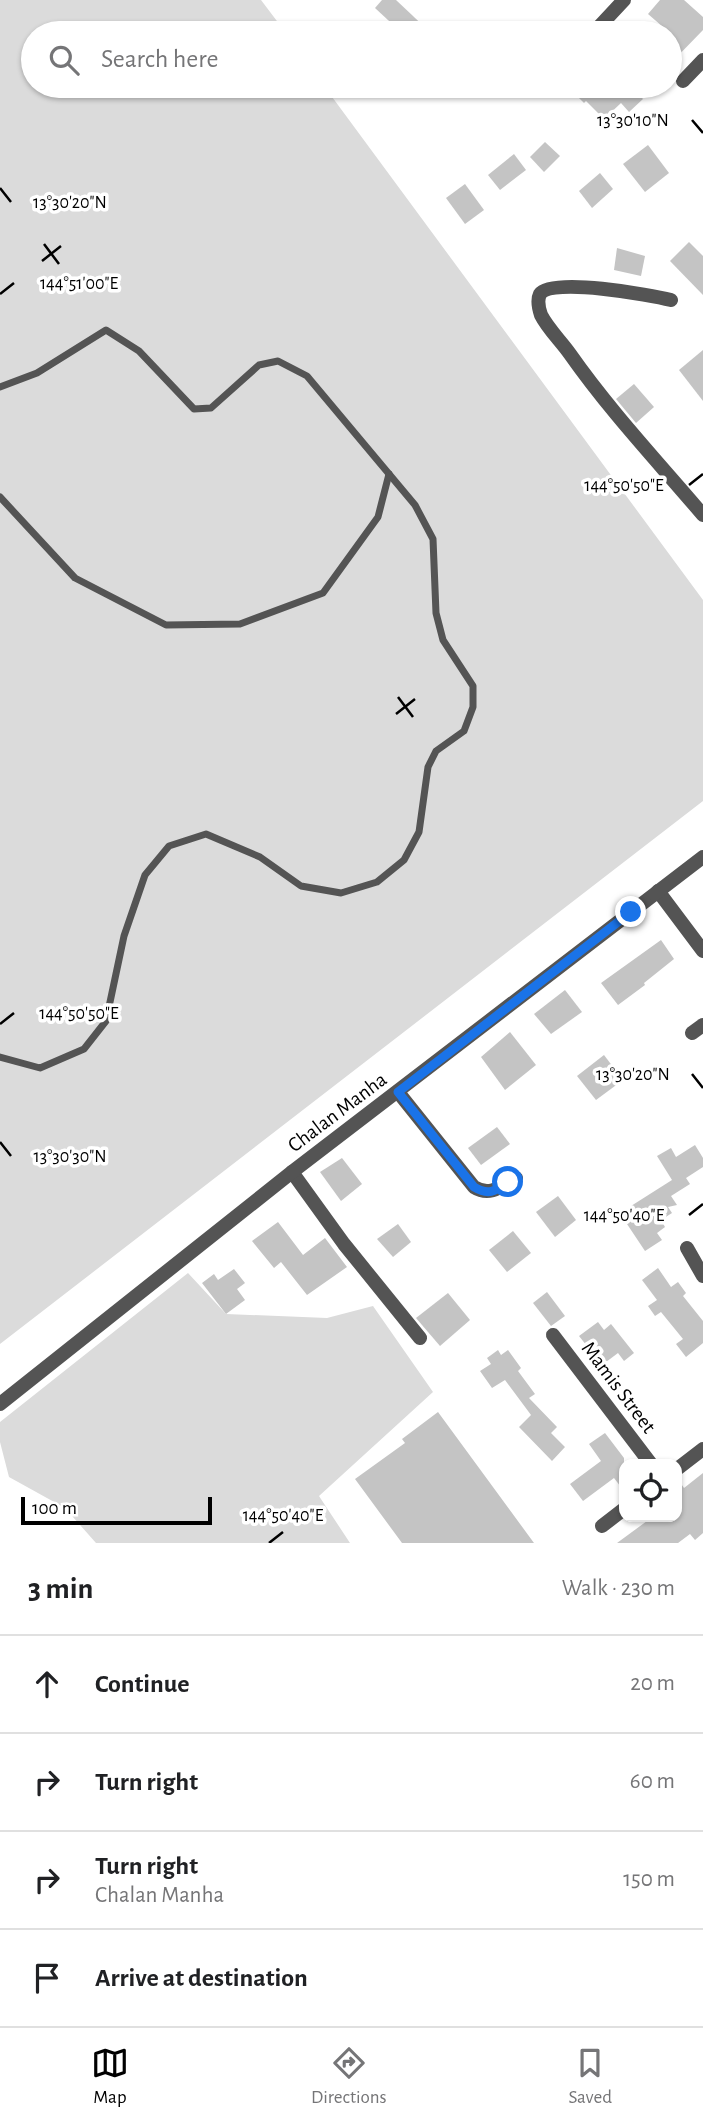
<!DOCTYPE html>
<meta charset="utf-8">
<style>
body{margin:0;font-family:"Alegreya Sans",sans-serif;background:#f6f6f6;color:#202124}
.controls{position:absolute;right:21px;bottom:21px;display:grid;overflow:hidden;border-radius:14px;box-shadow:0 2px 5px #0004}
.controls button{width:63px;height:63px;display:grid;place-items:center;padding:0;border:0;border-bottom:2px solid #e0e0e0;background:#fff;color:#202124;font:35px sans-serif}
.scale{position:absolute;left:21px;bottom:18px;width:191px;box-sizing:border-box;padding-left:7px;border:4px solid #000;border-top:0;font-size:19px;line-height:24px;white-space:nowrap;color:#000;-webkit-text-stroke:5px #fff;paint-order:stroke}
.stop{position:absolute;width:21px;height:21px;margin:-16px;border:5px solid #1a73e8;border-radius:50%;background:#fff}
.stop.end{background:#1a73e8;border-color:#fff;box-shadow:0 2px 7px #0008}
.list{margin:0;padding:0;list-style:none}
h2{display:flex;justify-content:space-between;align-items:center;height:91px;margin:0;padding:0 28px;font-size:30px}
h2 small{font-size:23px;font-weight:400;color:#757577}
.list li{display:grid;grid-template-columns:46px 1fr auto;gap:21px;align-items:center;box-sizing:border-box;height:98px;padding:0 28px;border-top:2px solid #e0e0e0}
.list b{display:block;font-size:26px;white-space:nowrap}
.list p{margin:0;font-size:23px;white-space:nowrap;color:#757577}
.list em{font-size:23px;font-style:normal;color:#757577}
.icon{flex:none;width:38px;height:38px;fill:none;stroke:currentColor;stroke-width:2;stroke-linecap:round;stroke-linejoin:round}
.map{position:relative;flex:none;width:703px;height:1543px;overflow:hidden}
.search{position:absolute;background:#fff;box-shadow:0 2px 5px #0004;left:21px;right:21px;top:21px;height:77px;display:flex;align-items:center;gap:18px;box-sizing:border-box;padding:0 24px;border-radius:38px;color:#757577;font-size:26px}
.sheet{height:483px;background:#fff}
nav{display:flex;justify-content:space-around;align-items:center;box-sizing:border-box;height:98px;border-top:2px solid #e0e0e0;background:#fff;font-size:19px;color:#757577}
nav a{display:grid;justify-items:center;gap:4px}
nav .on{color:#000}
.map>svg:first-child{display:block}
</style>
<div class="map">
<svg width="703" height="1543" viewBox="0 0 703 1543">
<rect width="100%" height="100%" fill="#fff"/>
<g fill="#dbdbdb">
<polygon points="0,0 261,0 286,33 33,33 33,86 324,86 703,600 703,801 0,1344"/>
<polygon points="188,1273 226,1314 327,1318 373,1306 433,1392 319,1496 350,1543 96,1543 65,1508 9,1477 0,1442 0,1422"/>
</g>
<g fill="#c4c4c4">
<polygon points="382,0 396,0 431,33 402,33 375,8"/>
<polygon points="660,0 684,0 703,17 703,30 670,64 670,33 648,14"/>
<polygon points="567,86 631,86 643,99 629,112 621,103 604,119 586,101 584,103"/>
<polygon points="545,142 560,156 544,172 530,157"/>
<polygon points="648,145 669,173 645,192 623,164"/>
<polygon points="514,154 526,170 500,190 488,175"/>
<polygon points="600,173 613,189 592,208 579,191"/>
<polygon points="465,184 484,210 465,224 446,198"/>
<polygon points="689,242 703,256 703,295 670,261"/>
<polygon points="617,248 645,256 641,276 614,270"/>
<polygon points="703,350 703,401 679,370"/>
<polygon points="634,384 654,407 636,423 616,399"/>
<polygon points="661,940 674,959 644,983 645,985 618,1005 601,983"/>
<polygon points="565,990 582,1012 551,1034 534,1014"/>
<polygon points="510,1032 536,1065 505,1090 481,1057"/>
<polygon points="604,1055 623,1080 596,1100 577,1076"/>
<polygon points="497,1127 510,1144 481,1165 468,1148"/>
<polygon points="695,1145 703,1158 703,1167 686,1178 690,1184 671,1196 677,1205 668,1207 672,1213 661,1220 665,1227 657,1233 662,1240 645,1251 623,1218 634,1211 631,1206 672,1180 657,1156 671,1148 676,1157"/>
<polygon points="342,1158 362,1184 341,1201 320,1172"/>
<polygon points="558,1196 576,1220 555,1237 536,1212"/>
<polygon points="278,1222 303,1255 325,1238 347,1267 307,1295 281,1262 274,1268 252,1241"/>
<polygon points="398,1224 411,1242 393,1257 377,1239"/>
<polygon points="513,1231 531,1253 507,1272 489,1250"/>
<polygon points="658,1268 671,1287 678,1282 686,1293 683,1296 703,1321 703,1343 686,1357 676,1344 683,1339 661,1312 655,1316 648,1306 657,1300 642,1280"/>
<polygon points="234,1269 245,1283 237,1289 245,1300 226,1314 202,1283 214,1274 218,1280"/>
<polygon points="547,1292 565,1316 551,1326 533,1303"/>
<polygon points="448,1293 470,1320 440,1346 416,1318"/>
<polygon points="598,1322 604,1330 611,1324 634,1353 624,1361 618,1353 602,1365 579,1336"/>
<polygon points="498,1350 501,1355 508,1350 521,1368 518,1371 535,1394 529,1398 557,1427 551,1433 565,1447 552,1461 519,1427 531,1415 505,1380 492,1388 480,1371 491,1364 487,1358"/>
<polygon points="438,1412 534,1543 402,1543 355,1479 405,1443 402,1439"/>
<polygon points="605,1433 624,1458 624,1491 614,1478 583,1501 570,1484 601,1461 589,1444"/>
<polygon points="703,1473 703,1533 695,1540 690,1534 678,1543 617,1543 647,1521 644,1517 677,1517 677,1478 684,1488"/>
</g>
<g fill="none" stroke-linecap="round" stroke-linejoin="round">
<g stroke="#545454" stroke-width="7">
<polyline points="0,387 37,373 106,330 139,351 194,409 211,408 259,365 278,361 307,376 415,505 433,539 436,613 443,640 473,686 473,707 464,731 436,751 428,767 419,832 404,860 377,882 341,893 301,886 260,857 206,834 169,846 145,875 124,936 106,1021 84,1049 40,1068 0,1057"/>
<polyline points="0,497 75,578 166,625 240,624 323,593 378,517 389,474"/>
</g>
<g stroke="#545454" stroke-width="14">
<polyline points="596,30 624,0"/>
<polyline points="683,81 703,60"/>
<path d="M 671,300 C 651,295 551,277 540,294 C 537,300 539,309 541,315 C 548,329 561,341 570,354 C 610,411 658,462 703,515"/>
<polyline points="658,891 703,951"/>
<polyline points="692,1033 703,1025"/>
<path d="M 398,1092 L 474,1187 C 490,1197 502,1186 516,1178"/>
<polyline points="292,1172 344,1244 420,1338"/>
<polyline points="687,1248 703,1276"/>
<polyline points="553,1335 651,1464"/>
<polyline points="0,1404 292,1172 703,857"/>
<polyline points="677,1469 703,1449"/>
<polyline points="602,1526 624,1509"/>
</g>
</g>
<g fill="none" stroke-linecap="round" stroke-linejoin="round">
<path stroke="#1a73e8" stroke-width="9" d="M 508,1182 C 495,1191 489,1196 474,1187 L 398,1092 L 631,912"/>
</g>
<path fill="none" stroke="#000" stroke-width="2.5" d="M 692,120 L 703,133M 0,188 L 11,202M 44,244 L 59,264M 42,261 L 61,246M 0,294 L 14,283M 689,485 L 703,474M 398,697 L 413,717M 396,714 L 415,699M 0,1024 L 14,1013M 692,1074 L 703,1088M 0,1142 L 11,1156M 689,1215 L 703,1204M 269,1543 L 283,1532"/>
<g text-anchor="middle" stroke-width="7" stroke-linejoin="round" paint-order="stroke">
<g font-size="21" fill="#000" stroke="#fff">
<text transform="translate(337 1112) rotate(-37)" y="7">Chalan Manha</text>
<text transform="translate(619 1387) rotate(53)" y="7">Mamis Street</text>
</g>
</g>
<g font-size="18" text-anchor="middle" fill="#000" stroke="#fff" stroke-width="7" stroke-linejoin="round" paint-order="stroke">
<text x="633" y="126">13°30'10"N</text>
<text x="70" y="208">13°30'20"N</text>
<text x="79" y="289">144°51'00"E</text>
<text x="624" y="491">144°50'50"E</text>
<text x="79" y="1019">144°50'50"E</text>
<text x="633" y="1080">13°30'20"N</text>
<text x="70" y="1162">13°30'30"N</text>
<text x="624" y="1221">144°50'40"E</text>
<text x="283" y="1521">144°50'40"E</text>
</g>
</svg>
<div class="controls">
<button><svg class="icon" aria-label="locate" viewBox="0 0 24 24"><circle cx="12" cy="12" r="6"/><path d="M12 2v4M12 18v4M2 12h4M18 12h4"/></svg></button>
</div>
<div class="scale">100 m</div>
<div class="stop" style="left:508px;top:1182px"></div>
<div class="stop end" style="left:631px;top:912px"></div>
<div class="search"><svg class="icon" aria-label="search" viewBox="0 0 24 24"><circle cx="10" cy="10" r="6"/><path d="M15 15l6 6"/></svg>Search here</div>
</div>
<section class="sheet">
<h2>3 min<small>Walk · 230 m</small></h2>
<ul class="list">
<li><svg class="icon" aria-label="ahead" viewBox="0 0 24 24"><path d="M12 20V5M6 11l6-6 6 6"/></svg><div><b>Continue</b></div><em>20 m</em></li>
<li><svg class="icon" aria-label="right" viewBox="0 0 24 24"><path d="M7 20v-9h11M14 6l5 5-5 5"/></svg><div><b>Turn right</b></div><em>60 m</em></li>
<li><svg class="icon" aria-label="right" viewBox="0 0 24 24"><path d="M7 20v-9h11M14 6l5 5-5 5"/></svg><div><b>Turn right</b><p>Chalan Manha</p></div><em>150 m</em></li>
<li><svg class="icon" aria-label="arrive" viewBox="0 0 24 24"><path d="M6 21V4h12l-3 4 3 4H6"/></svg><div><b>Arrive at destination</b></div></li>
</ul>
</section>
<nav>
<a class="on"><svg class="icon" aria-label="map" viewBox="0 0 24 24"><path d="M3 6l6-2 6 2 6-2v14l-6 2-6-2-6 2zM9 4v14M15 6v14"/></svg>Map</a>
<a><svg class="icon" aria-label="directions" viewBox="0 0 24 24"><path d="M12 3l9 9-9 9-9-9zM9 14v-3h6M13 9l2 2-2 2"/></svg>Directions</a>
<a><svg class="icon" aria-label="saved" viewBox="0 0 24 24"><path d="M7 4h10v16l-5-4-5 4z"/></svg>Saved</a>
</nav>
